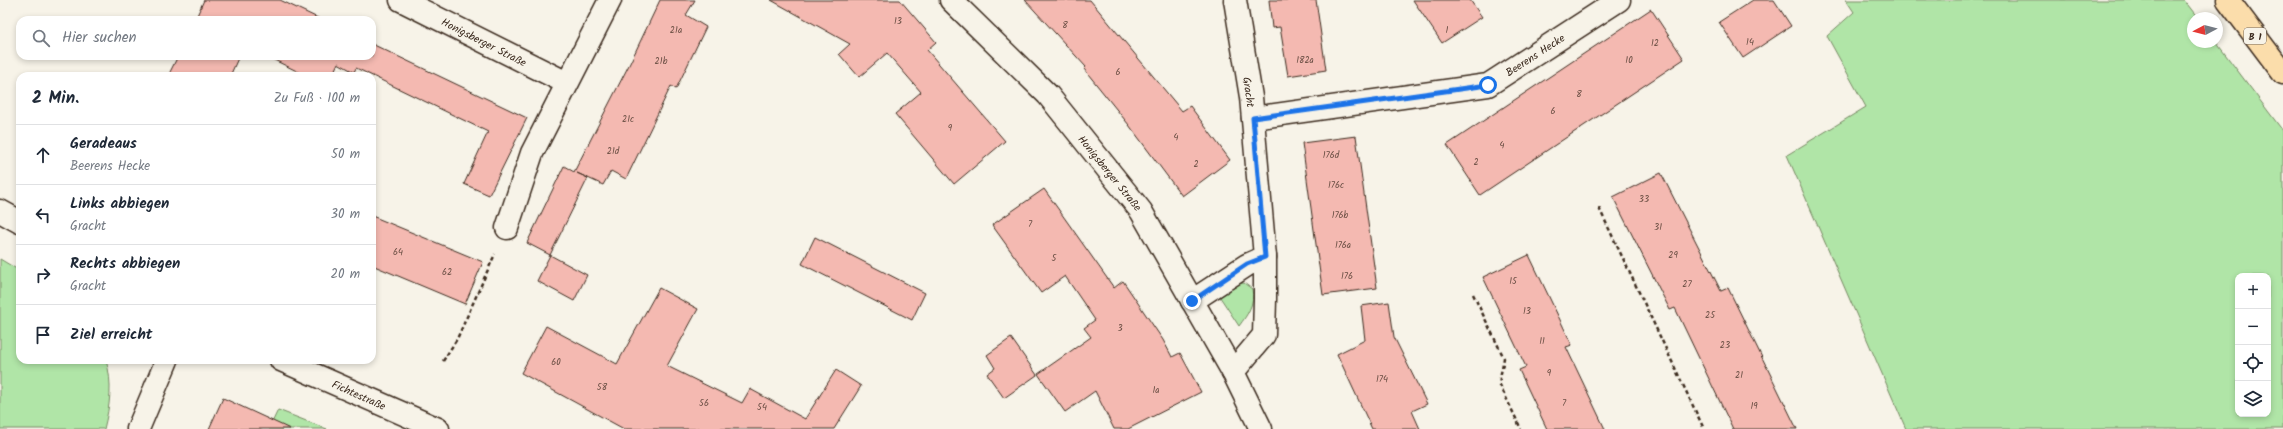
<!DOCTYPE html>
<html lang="de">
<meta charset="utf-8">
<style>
body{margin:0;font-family:Kalam,sans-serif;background:#f6f6f7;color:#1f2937}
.controls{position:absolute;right:12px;bottom:12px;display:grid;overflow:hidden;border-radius:8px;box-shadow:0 2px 6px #0003}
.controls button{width:36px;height:36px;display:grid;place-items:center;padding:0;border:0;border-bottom:1px solid #e0e1e3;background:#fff;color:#1f2937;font:20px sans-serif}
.compass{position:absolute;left:2187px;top:12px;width:36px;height:36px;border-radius:50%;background:#fff;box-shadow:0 2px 6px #0003;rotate:263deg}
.stop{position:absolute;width:12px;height:12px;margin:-9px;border:3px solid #1a73e8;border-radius:50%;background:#fff}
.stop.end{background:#1a73e8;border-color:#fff;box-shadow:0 1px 4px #0008}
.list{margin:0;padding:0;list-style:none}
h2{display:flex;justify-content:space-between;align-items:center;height:52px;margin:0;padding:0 16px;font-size:17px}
h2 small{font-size:13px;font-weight:400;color:#747a83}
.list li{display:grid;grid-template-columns:26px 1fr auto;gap:12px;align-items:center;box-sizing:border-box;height:60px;padding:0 16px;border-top:1px solid #e0e1e3}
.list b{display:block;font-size:15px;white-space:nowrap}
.list p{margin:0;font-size:13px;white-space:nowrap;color:#747a83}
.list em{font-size:13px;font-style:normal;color:#747a83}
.icon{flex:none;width:22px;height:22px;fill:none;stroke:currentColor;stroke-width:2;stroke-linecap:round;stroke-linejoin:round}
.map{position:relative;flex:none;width:2283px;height:429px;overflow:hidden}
.search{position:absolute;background:#fff;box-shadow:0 2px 6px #0003;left:16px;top:16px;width:360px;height:44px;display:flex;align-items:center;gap:10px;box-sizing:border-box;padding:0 14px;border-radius:12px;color:#747a83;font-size:15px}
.panel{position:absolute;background:#fff;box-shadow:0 2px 6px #0003;left:16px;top:72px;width:360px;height:292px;border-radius:12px}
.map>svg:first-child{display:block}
</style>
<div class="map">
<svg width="2283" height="429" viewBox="0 0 2283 429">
<rect width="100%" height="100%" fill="#f7f3e8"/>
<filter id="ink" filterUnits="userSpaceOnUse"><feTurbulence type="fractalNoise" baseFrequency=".025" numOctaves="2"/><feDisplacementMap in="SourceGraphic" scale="8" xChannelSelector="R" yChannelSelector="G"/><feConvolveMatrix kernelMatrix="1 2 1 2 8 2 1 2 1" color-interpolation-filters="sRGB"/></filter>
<g filter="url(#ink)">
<g fill="#b0e5a7" stroke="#768862" fill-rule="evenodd">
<path d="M 1846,0 L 2184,0 L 2198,18 L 2193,18 L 2193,42 L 2216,42 L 2283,131 L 2283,429 L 1906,429 L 1787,155 L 1866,107 L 1827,36 L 1854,12 ZM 2238,276 L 2268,276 L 2268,414 L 2238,414 Z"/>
<path d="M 0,259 L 20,271 L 20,360 L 106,360 C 113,384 110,405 104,429 L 0,429 Z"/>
<path d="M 1244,283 L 1252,289 C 1255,304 1248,314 1239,326 L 1218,294 L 1237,284 Z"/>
<polygon points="278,410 327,429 269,429"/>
</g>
<g fill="#f4b9b1" stroke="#3b2a1e">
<polygon points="204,0 280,0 322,20 195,20"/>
<polygon points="660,0 695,0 686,15 706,27 676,89 671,86 626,179 611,171 603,185 577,173 588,178 550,255 527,243 564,166 574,172 630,63"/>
<polygon points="771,0 900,0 936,42 927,50 1005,141 954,184 895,114 921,92 887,53 859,77 839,54 850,44"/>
<polygon points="1025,0 1090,0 1182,111 1190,106 1230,160 1182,196 1129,125 1084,69 1086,67"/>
<polygon points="1269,0 1316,0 1326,70 1288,76 1280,27 1272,28"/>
<polygon points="1413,0 1470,0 1482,17 1442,43"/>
<polygon points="1753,0 1774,0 1791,26 1743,58 1719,22"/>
<polygon points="1651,9 1684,59 1480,195 1447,145"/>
<polygon points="372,44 527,118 489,195 464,184 488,132 356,68 354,72 338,63 332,76 307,76 266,56 372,56"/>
<polygon points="178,56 239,56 230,76 168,76"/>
<polygon points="1356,136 1377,288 1323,295 1302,143"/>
<polygon points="1661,173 1721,291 1728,288 1797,429 1733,429 1675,308 1670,310 1613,197"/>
<polygon points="1044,189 1114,288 1123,281 1163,340 1172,357 1180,353 1201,392 1128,429 1114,429 1095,391 1065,412 1038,374 1091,337 1084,328 1095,320 1065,276 1041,293 992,225"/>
<polygon points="372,216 483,262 465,304 372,265"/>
<polygon points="815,237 925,293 912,320 802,264"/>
<polygon points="550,255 587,275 574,301 537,281"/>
<polygon points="1529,255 1572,345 1566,347 1605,429 1547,429 1519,370 1526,367 1483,277"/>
<polygon points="659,288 698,309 667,366 742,403 750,389 805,419 836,370 861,386 834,429 624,429 521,373 546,326 617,364"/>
<polygon points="1389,302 1394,337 1427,404 1412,411 1420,429 1372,429 1337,354 1365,340 1361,306"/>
<polygon points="1011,338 1037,375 1004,398 987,374 995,368 987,355"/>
<polygon points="223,398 290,429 209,429"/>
</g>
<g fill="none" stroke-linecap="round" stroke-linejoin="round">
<defs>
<g id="minor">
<polyline points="401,0 567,83"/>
<polyline points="951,0 1048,95 1141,211 1233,372 1261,429"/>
<polyline points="1253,118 1488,85 1619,0"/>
<polyline points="0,211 20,222"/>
<polyline points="507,228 532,153 610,0"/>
<polyline points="1192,301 1247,265 1265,257"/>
<polyline points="281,360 438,429"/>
<polyline points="1233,372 1264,335 1265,299 1265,257 1251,97 1235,0"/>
<polyline points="138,429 167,360"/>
</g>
<polyline id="major" points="2228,0 2283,73"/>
</defs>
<use href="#minor" stroke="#3b2a1e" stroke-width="25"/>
<use href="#major" stroke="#3b2a1e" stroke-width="25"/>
<g stroke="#3b2a1e" stroke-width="2.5" stroke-dasharray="4 3" stroke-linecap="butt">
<polyline points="1599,208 1704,429"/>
<polyline points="1473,294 1504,358 1499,383 1521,429"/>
<polyline points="443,361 457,339 495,254"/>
</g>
<use href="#minor" stroke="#f7f3e8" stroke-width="22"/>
<use href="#major" stroke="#fbddab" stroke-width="22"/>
</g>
</g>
<g fill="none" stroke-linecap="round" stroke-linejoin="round" filter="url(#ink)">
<polyline stroke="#1a73e8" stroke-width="5" points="1192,301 1247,264 1265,257 1253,118 1488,85"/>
</g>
<g text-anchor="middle" stroke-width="3" stroke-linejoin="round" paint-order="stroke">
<g font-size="9" fill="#694e43">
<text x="898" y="24">13</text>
<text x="1065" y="28">8</text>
<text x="676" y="33">21a</text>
<text x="1447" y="33">1</text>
<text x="1750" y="45">14</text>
<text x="1655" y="46">12</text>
<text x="1305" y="63">182a</text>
<text x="1629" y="63">10</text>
<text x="661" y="64">21b</text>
<text x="1118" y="75">6</text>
<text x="1579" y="97">8</text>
<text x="1553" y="114">6</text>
<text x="628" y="122">21c</text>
<text x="950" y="131">9</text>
<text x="1176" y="140">4</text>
<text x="1502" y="148">4</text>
<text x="613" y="154">21d</text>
<text x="1331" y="158">176d</text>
<text x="1476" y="165">2</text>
<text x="1196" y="167">2</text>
<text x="1336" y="188">176c</text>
<text x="1644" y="202">33</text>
<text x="1340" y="218">176b</text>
<text x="1030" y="227">7</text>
<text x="1658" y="230">31</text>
<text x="1343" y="248">176a</text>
<text x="398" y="255">64</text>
<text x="1673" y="258">29</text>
<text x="1054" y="261">5</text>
<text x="447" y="275">62</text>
<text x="1347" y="279">176</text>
<text x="1513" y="284">15</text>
<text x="1687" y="287">27</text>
<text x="1527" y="314">13</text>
<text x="1710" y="318">25</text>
<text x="1120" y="331">3</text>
<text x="1542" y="344">11</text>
<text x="1725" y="348">23</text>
<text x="556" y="365">60</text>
<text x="1549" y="376">9</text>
<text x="1739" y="378">21</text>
<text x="1382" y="382">174</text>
<text x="602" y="390">58</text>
<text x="1156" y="393">1a</text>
<text x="704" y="406">56</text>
<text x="1564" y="406">7</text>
<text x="1754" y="409">19</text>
<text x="762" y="410">54</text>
</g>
<rect fill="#f7f3e8" stroke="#73665b" stroke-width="1" x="2244" y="28" width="22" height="16" rx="3"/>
<g font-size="10" font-weight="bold" fill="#3b2a1e">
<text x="2255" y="40">B 1</text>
</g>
<g font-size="11" fill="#3b2a1e" stroke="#f7f3e8">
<text transform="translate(484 42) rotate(27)" y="4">Honigsberger Straße</text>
<text transform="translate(1535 55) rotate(-33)" y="4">Beerens Hecke</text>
<text transform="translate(1249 92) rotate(82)" y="4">Gracht</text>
<text transform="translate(1110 173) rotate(51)" y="4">Honigsberger Straße</text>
<text transform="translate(359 395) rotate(24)" y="4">Fichtestraße</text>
</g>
</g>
</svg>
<div class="controls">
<button>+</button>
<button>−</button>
<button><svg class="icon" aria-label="locate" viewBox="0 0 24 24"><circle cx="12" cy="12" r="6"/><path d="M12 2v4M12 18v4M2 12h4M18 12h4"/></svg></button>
<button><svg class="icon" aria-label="layers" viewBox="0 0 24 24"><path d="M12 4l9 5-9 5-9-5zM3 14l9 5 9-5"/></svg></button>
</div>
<svg class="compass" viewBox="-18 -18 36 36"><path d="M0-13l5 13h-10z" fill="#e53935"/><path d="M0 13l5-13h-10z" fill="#747a83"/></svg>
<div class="stop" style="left:1488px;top:85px"></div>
<div class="stop end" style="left:1192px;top:301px"></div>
<div class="search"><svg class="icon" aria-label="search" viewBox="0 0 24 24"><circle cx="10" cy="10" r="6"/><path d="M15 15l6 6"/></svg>Hier suchen</div>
<section class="panel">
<h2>2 Min.<small>Zu Fuß · 100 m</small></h2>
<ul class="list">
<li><svg class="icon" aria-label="ahead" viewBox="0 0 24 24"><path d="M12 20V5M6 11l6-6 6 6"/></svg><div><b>Geradeaus</b><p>Beerens Hecke</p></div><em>50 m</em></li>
<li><svg class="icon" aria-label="left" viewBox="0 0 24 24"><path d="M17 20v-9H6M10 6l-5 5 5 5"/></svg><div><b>Links abbiegen</b><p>Gracht</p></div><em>30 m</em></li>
<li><svg class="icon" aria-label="right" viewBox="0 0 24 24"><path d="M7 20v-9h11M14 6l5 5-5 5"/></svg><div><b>Rechts abbiegen</b><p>Gracht</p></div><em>20 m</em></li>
<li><svg class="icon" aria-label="arrive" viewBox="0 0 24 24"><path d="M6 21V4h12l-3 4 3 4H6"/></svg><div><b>Ziel erreicht</b></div></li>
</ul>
</section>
</div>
